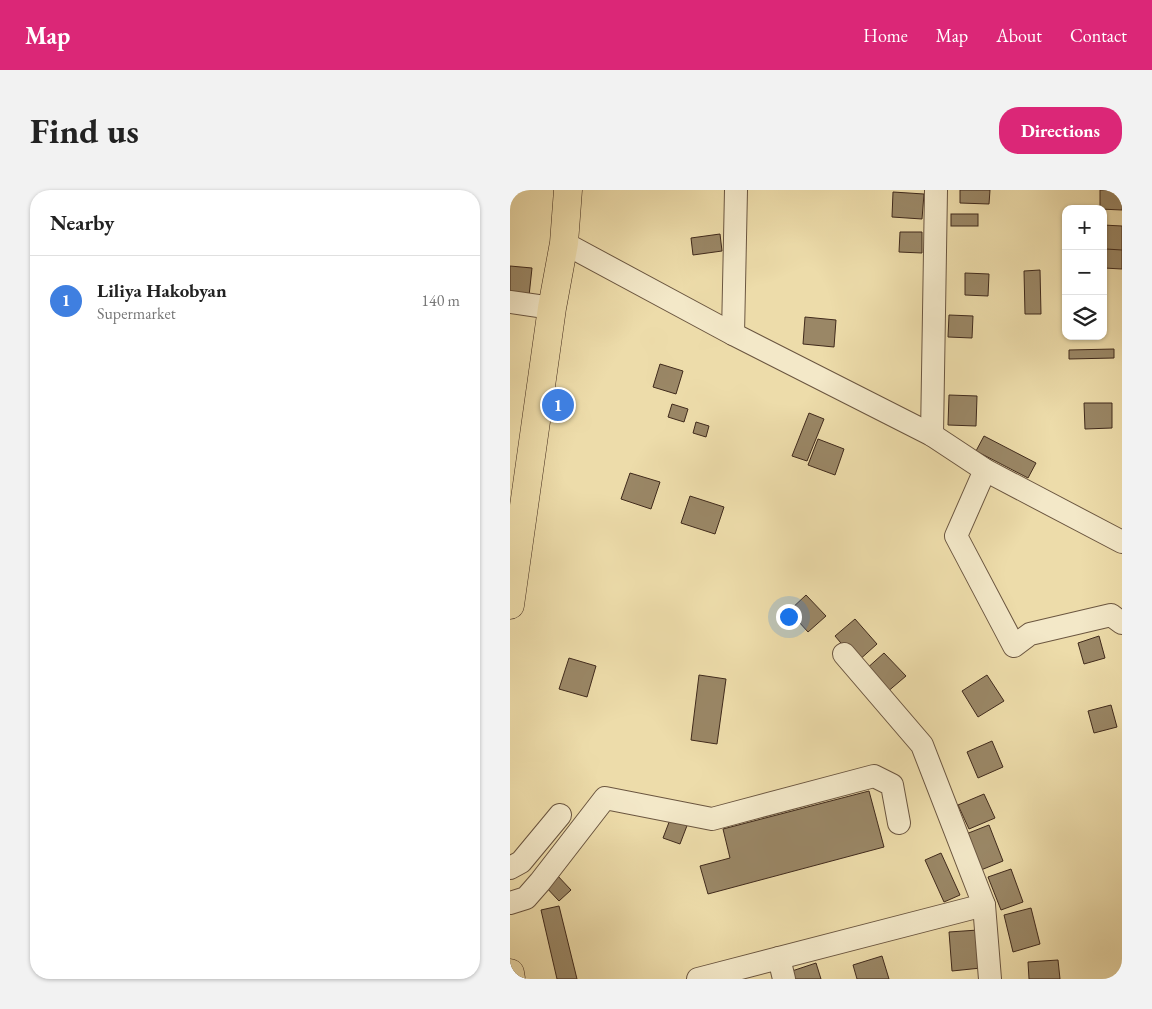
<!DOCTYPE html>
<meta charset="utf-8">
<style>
body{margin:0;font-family:"EB Garamond",serif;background:#f2f2f2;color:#222}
.controls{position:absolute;right:15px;top:15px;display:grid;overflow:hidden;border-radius:10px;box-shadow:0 1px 4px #0004}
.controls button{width:45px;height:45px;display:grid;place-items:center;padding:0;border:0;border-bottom:1px solid #e0e0e0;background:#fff;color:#222;font:25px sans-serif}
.you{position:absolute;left:278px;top:426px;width:18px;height:18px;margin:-12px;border:4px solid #fff;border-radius:50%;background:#1a73e8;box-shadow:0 0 0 8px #1a73e833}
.badge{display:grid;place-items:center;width:32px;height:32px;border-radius:50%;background:#db2777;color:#fff;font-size:16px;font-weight:700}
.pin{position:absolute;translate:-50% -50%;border:2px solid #fff;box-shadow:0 1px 5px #0006}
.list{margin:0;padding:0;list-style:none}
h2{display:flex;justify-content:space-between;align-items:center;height:65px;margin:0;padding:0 20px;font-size:21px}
h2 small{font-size:16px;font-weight:400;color:#767676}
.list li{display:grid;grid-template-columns:32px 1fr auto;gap:15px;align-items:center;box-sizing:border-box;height:90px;padding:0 20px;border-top:1px solid #e0e0e0}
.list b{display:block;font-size:19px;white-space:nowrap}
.list p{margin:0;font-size:16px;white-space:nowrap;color:#767676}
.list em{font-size:16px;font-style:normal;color:#767676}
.icon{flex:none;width:28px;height:28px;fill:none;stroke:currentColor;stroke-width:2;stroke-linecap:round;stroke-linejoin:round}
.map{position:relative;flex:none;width:612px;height:789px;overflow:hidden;border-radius:20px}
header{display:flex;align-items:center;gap:30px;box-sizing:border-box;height:70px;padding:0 25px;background:#db2777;color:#fff}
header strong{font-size:24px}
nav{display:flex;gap:28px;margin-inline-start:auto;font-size:18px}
.intro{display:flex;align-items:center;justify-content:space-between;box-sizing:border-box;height:120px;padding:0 30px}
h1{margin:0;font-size:35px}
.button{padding:12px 22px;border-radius:20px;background:#db2777;color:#fff;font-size:18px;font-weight:700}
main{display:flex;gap:30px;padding:0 30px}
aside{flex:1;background:#fff;border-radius:20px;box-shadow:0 1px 4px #0004}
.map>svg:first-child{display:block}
</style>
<header>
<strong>Map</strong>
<nav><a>Home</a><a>Map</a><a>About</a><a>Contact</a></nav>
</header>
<div class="intro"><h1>Find us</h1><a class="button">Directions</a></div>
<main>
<aside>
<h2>Nearby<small></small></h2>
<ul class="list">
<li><span class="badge" style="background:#3f7fe0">1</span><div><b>Liliya Hakobyan</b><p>Supermarket</p></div><em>140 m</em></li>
</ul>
</aside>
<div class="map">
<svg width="612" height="789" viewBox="0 0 612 789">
<rect width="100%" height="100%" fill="#eddcaa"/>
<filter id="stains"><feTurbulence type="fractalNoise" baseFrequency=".004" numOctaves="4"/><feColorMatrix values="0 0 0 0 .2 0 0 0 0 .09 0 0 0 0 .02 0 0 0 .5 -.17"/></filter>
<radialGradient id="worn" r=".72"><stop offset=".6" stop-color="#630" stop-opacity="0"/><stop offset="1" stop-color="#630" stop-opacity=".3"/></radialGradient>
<g fill="#9a8766" stroke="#402a1c">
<polygon points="450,0 480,0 479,14 450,13"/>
<polygon points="590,0 612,0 612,20 590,19"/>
<polygon points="383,2 414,4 412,29 382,27"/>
<rect x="441" y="24" width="27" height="12"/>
<polygon points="593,35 612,36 612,61 593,60"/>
<polygon points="390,42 412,42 412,63 389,62"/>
<polygon points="210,44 212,61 183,65 181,48"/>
<polygon points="596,59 612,60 612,79 594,78"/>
<polygon points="0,76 22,78 19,106 3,103 0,100"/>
<polygon points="530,80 531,124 515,124 514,81"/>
<polygon points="455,83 479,84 478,106 455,105"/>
<polygon points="439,125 463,126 462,148 438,147"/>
<polygon points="295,127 326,130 324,157 293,154"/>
<polygon points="604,159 604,168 559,169 559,160"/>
<polygon points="150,174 173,181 166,204 143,197"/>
<polygon points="439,205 467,206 466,236 438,235"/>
<polygon points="574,213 602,213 602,238 575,239"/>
<polygon points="162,214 178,219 174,232 158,227"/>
<polygon points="299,223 314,229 297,271 282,266"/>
<polygon points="186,232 199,236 196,247 183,243"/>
<polygon points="474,246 526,273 518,288 466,261"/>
<polygon points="308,249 334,259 325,285 298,275"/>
<polygon points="120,283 150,292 141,319 111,309"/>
<polygon points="180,306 214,317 205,344 171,333"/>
<polygon points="296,405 316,426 298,442 279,421"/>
<polygon points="345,429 367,454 347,472 325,446"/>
<polygon points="589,446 595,468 574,474 568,453"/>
<polygon points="374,463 396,486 376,503 355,480"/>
<polygon points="59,468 86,476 77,507 49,499"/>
<polygon points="189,485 216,489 207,554 181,550"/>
<polygon points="477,485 494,511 468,527 452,501"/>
<polygon points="601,515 607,537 584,543 578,521"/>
<polygon points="482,551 493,577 468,588 457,562"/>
<polygon points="359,601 374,657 198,704 190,676 220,668 213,639"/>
<polygon points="474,604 485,628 459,639 448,615"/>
<polygon points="161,627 178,633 170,654 153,648"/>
<polygon points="479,635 493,671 471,680 456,644"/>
<polygon points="431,663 450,705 434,712 415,670"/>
<polygon points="501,679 513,712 491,720 478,687"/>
<polygon points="46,684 61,700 49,711 34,695"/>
<polygon points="49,716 67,789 47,789 31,720"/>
<polygon points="521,718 530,754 503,762 494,725"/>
<polygon points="468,740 471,778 442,781 439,742"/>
<polygon points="372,766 379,789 347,789 343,775"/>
<polygon points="548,770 550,789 519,789 518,772"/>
<polygon points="306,773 311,789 285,789 282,781"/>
</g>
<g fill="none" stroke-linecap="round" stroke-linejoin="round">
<defs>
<g id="minor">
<polyline points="54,53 223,144 422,245 475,280 612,352"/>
<polyline points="0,112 42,118"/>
<polyline points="223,144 226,0"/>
<polyline points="422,245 426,0"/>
<polyline points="475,280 446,346 504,456 520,444 601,425 612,433"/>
<polyline points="334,464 412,555 474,715 480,789"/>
<polyline points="0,678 11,672 50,625"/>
<polyline points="0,713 16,708 30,692 95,608 202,629 364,586 382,595 389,633"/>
<polyline points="269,768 274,789"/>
<polyline points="188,789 474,715"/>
</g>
<g id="major">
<polyline points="0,415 42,118 54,53 58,0"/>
<polyline points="0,783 1,789"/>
</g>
</defs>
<use href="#minor" stroke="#6b5640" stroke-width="24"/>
<use href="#major" stroke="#402a1c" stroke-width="29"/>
<use href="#minor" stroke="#f3e8c8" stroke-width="22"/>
<use href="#major" stroke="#eddcaa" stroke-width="28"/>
</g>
<rect width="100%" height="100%" filter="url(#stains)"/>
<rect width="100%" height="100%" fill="url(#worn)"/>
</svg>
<div class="controls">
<button>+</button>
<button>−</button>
<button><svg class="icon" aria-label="layers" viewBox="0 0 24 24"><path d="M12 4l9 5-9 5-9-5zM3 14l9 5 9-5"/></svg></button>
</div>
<div class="you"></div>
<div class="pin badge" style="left:48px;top:215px;background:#3f7fe0">1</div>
</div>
</main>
